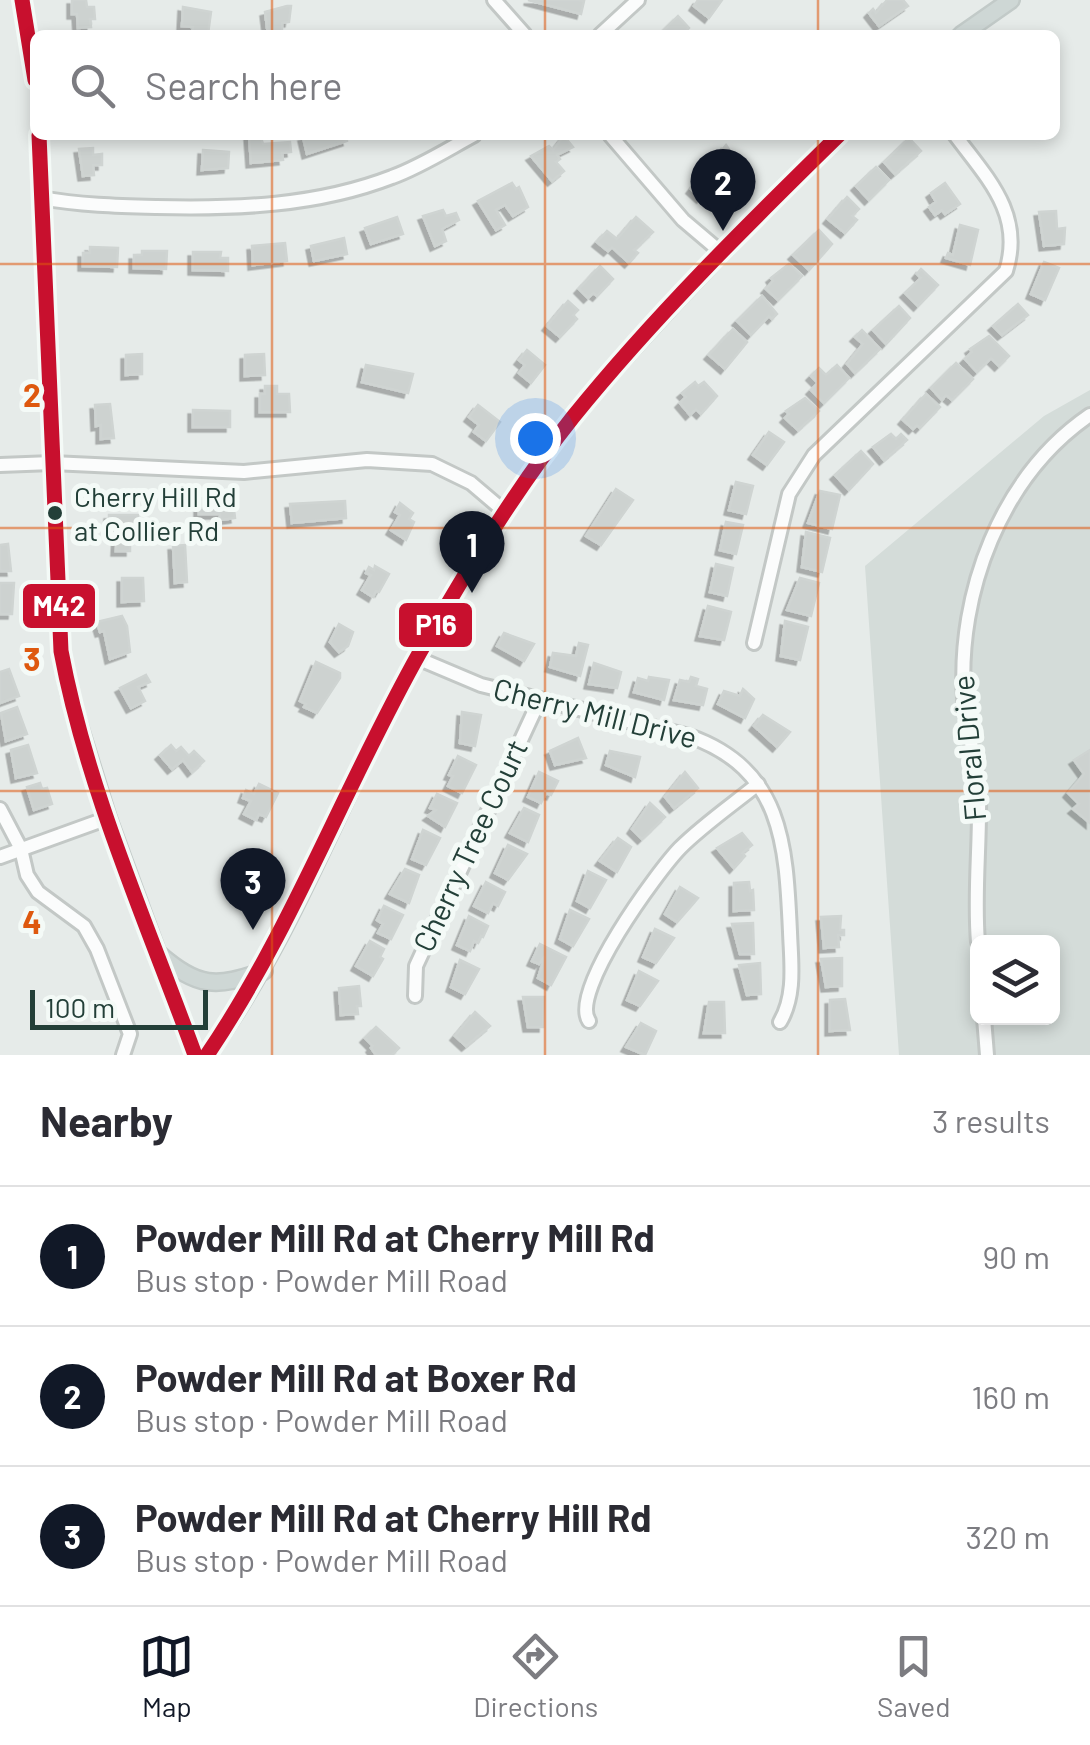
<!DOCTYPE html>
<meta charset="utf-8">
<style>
body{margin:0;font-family:Barlow,sans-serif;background:#f2f2f3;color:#2b2b33}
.controls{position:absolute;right:30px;bottom:30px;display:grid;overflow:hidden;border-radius:15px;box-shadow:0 5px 15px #0003}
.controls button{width:90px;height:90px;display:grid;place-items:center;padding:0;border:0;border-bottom:2px solid #e1e1e2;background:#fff;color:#2b2b33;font:50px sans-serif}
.scale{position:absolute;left:30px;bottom:25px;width:178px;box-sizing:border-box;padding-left:10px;border:5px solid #233f38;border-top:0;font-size:28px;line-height:35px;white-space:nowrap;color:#233f38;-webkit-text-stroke:8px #f4faf7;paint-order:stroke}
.you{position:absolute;left:535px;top:438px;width:35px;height:35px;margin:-25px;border:8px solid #fff;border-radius:50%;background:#1a73e8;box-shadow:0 0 0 15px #1a73e833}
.badge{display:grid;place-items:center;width:65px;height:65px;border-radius:50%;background:#111827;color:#fff;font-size:32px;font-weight:700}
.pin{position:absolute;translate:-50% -82px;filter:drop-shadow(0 2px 5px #0008)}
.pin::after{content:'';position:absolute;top:52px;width:35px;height:30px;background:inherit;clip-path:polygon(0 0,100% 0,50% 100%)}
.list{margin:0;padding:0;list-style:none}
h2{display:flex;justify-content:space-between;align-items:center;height:130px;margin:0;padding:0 40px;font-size:42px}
h2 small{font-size:32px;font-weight:400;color:#7c7c81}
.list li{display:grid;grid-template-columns:65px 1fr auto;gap:30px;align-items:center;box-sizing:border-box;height:140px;padding:0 40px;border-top:2px solid #e1e1e2}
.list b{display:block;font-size:38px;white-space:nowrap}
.list p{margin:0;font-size:32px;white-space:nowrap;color:#7c7c81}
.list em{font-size:32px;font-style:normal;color:#7c7c81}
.icon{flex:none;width:55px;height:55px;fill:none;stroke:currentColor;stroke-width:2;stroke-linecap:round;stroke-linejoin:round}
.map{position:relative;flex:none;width:1090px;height:1055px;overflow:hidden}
.search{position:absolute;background:#fff;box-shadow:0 5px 15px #0003;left:30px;right:30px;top:30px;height:110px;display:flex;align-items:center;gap:25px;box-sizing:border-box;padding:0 35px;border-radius:15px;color:#7c7c81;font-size:38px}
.sheet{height:550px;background:#fff}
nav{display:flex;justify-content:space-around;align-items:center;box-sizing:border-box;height:140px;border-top:2px solid #e1e1e2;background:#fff;font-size:28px;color:#7c7c81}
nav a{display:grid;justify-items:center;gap:5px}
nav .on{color:#111827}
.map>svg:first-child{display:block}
</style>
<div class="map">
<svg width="1090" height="1055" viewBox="0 0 1090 1055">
<defs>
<filter id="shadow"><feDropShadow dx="-4.5" dy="4.5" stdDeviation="0" flood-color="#0004"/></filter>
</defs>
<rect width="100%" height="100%" fill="#e6ebe9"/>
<path fill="#d4dcd9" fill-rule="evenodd" d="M 1090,390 L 1090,1055 L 899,1055 L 865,566 L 1044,416 ZM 978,942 L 1052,942 L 1052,1018 L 978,1018 Z"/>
<g fill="#cdd2d0" stroke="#cfd4d2" stroke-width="2.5" filter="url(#shadow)">
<polygon points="72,0 86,0 87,7 94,7 95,19 90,19 91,27 78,28 77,14 72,14"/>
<polygon points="528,0 579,0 584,1 581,14"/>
<polygon points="698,0 722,0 709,18 694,6"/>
<polygon points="887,0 903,0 908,6 879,26 869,13 873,9 876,13"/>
<polygon points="287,6 291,6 289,22 282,23 282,33 268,35 265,12"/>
<polygon points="183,7 211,12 208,34 192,34 193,27 182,26"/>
<polygon points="678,16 689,28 682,35 660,34"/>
<polygon points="249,135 260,135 263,144 290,142 291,152 282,153 283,160 251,163"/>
<polygon points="312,135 346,135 347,141 307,154 303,137"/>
<polygon points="564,136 573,147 557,155 560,159 556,162 564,171 552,181 531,156 549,146 553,150"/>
<polygon points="909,138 921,151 895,174 884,162"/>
<polygon points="726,145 737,161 701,198 691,189"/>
<polygon points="93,148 93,155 102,154 102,165 93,165 94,175 83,176 79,149"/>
<polygon points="203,150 229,152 228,168 202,170"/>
<polygon points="876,167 889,180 869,200 856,186"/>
<polygon points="512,183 516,189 519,187 528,207 513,216 505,205 496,210 505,225 496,230 478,201"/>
<polygon points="945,183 960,204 945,214 942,210 935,215 929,207 936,202 931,193"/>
<polygon points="847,197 859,209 852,216 857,220 845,233 828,219"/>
<polygon points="443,210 446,216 456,213 459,220 442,229 446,241 435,246 423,216"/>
<polygon points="1056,211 1057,229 1065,228 1064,244 1044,246 1039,212"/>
<polygon points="397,217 403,234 371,244 365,228"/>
<polygon points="636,217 653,232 634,250 638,253 629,263 612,247 608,251 597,242 607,231 617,239"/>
<polygon points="960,225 978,230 970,265 946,258 948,253 953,255"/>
<polygon points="819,230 832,244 809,270 793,255"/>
<polygon points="344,238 347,254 314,261 311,246"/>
<polygon points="285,243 287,261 253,265 252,246"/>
<polygon points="90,247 118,248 117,267 83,266 83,253 90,253"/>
<polygon points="142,251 167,251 166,269 134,268 134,255 142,255"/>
<polygon points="193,252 221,252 220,258 228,258 228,271 193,270"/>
<polygon points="1044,262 1059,268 1045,300 1031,294"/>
<polygon points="789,264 802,276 778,300 766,289 773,281 771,278"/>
<polygon points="600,266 613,279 597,296 593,293 588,298 579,289"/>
<polygon points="921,269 938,285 918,306 905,293 921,278 917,274"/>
<polygon points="762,296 777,314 772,319 769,316 751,335 737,321"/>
<polygon points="568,301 578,310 573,315 577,319 560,337 547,326"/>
<polygon points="1018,304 1028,315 1002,335 993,326"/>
<polygon points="899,306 910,318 886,344 873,330"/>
<polygon points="733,329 747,342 725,369 709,355"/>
<polygon points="862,330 880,349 855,373 847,364 863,344 855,337"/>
<polygon points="989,336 1009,356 999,366 991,358 977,372 965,359 972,352 970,349"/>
<polygon points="527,350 545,365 531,383 519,373 525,365 519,360"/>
<polygon points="142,354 142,374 126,375 126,355"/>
<polygon points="264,354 265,375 245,376 245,355"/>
<polygon points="956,363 973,379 952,400 946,395 942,400 931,388"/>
<polygon points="366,365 413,374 408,393 362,382"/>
<polygon points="837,365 849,378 824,403 811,390 818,383 811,376 819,368 826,375"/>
<polygon points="695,382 698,386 704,382 717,396 701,414 696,409 690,415 680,403 686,397 682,393"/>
<polygon points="265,386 277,386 277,394 289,394 290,412 260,412 260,394 265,394"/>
<polygon points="926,394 940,407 920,428 917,425 913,429 903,420"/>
<polygon points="805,398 819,411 798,430 785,418 789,414 786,411"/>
<polygon points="110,404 114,438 101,439 101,425 96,426 95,405"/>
<polygon points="478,405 500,422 486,441 474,432 479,425 469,417"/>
<polygon points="193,410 230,411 230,427 193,427"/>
<polygon points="769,432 784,442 767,465 753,455"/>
<polygon points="891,434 896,439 901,434 907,440 884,460 873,447"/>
<polygon points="861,451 873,464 849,490 835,475"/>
<polygon points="736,482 753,486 746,514 729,510"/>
<polygon points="616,489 633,500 601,545 586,536"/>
<polygon points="820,491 840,495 832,529 808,523"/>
<polygon points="199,498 233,502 235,518 220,520 220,514 199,514"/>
<polygon points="345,501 346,518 292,523 290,504"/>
<polygon points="400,503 413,513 409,519 414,522 406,540 391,530 400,515 395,512"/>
<polygon points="109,515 138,515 138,538 130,538 130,551 116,551 117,531 109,531"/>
<polygon points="726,522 743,525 736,554 720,550"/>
<polygon points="806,532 830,538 822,572 802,567"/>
<polygon points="8,544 11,571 0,571 0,545"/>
<polygon points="185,545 187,582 175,583 173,546"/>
<polygon points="716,564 733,568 727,596 710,592"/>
<polygon points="375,566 389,574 379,592 376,591 373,597 362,590 371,575 366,573 369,567 374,570"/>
<polygon points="122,578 143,578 144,601 122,602"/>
<polygon points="800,578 819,583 811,616 787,610"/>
<polygon points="0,583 14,583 12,614 0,614"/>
<polygon points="708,606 731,612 724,640 700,636"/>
<polygon points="122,616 127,626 130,652 110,659 104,631 100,632 97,622"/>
<polygon points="785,621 808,627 800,660 781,656"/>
<polygon points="339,624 353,632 348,646 339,652 330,642"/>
<polygon points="504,633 534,644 524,661 497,646"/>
<polygon points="579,643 588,645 580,676 550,667 553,653 576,656"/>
<polygon points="316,662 340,673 340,678 317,713 304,707 306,704 300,701"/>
<polygon points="594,663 621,672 617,688 589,684"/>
<polygon points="9,669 19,696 0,703 0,672"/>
<polygon points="146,675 150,682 138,687 145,701 131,708 120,688"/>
<polygon points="649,677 669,680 664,700 634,692 638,678 648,681"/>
<polygon points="691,677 698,679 696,686 707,689 703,705 674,700 680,680 689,682"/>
<polygon points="743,689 754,699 745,718 718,704 724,691 740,696"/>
<polygon points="17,707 27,734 6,741 1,713"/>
<polygon points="462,712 481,715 475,746 460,743"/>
<polygon points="763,715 790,732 777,747 754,726"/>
<polygon points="578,738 586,758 555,765 550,751"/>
<polygon points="28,745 37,773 16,778 11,750"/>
<polygon points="171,745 176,751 181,747 189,756 194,751 204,761 192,772 183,760 172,769 160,755"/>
<polygon points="1090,750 1090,823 1073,809 1079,804 1068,793 1084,774 1074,760"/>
<polygon points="610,751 640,757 635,777 606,765"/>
<polygon points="458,756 476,765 462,793 448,786 453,776 449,775"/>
<polygon points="539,772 558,781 551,795 546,793 541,803 528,797"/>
<polygon points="685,772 698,788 674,808 665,797"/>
<polygon points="40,783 42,789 47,788 52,804 34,810 27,787"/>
<polygon points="259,784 278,793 266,817 259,814 256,820 244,814 251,801 243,798 246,790 254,794"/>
<polygon points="437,794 457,803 445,827 428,816 436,810 430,808"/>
<polygon points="650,803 665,817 642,839 632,829"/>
<polygon points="524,808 539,815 528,842 510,833"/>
<polygon points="423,830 440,838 426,865 412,859"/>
<polygon points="742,833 752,845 742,853 745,856 734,868 717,848"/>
<polygon points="618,838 631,847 617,872 600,861"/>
<polygon points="508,845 527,854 508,880 495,873"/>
<polygon points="405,869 419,875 409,903 390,894"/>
<polygon points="588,871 606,880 590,908 577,901"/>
<polygon points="486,882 505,892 498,906 493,903 488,913 474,906"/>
<polygon points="749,882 750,891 753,890 754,910 734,911 734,883"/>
<polygon points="680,887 698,898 677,922 665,914"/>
<polygon points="384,906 403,915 391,939 378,933 383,924 377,920"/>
<polygon points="570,910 589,919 573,946 560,939"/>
<polygon points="469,916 488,926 483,937 481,936 478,943 474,941 470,951 457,945"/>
<polygon points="841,916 840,930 844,930 844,935 838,935 839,947 824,948 821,917"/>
<polygon points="753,923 754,954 740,954 732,924"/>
<polygon points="655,929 674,938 656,963 643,957"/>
<polygon points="370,941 384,949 380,957 383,959 373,976 356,966"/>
<polygon points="540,944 566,957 551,985 538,978 545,956 539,964 532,961"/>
<polygon points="842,958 842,986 826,987 821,959"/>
<polygon points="460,960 479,969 465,994 451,987"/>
<polygon points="760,963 761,994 747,995 739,965"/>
<polygon points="639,971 658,981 640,1006 627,1000"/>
<polygon points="359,986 361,1006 357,1006 358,1014 341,1015 339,988"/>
<polygon points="523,997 544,997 543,1027 528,1027"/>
<polygon points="845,999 850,1030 830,1031 830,1000"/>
<polygon points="709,1002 724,1002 725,1033 704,1033"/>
<polygon points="475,1012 490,1026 466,1046 455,1036"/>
<polygon points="641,1023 656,1031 645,1055 626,1047"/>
<polygon points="376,1027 399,1048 392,1055 376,1055 371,1048 373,1046 365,1038"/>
</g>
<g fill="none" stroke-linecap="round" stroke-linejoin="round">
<defs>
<g id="minor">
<polyline points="494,0 525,35"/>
<polyline points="600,35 638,0"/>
<polyline points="610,135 683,220 722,253"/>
<path d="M 41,198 C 79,205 118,206 156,207 C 236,209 317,206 392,177 C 420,167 448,149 474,135"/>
<polyline points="0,465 52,463 244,472 367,460 432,464 471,483 504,511"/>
<path d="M 754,643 L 789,494 L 814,455 L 1006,271 C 1024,214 987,178 955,135"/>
<path d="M 417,658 L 481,685 L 689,736 C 783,769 786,845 790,932 C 791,962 796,995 780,1022"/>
<polyline points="0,809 21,849 27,875 38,892 84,926 97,949 130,1034 123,1055"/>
<polyline points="0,857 108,818"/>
<path d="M 978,942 C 974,894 980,845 979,796 C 978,763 966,731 964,698 C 957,593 1001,476 1090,415"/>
<polyline points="415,996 416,966 540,699"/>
<polyline points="984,1018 987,1055"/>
<path d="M 589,1021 C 569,992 657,872 680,848 C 703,825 732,805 758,784"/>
</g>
<g id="major">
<polyline points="22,0 35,80"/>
<polyline points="961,35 1011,0"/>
<polyline points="39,135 61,651 69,693 108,818 195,1055"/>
<path d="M 159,954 C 198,988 216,988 264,971"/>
<path d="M 207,1055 C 297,931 344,787 418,655 C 462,578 507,503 561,433 C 596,387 636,345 675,302 C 729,245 783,189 839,135"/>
</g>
</defs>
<use href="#minor" stroke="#c3c8c6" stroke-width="18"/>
<use href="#major" stroke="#c2cac8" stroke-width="20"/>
<use href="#minor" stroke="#fbfcfc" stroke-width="12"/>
<use href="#major" stroke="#ced7d5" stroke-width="15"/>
<defs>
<path id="bus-1" d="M 207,1055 C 293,928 345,785 420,652 C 466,571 515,490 573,417 C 654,317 747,225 839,135"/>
<g id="bus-2">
<polyline points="22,0 35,80"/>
<path d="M 39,135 L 61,651 C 87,790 147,923 195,1055"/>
</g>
</defs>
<use href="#bus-1" stroke="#f4faf7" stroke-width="22"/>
<use href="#bus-2" stroke="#f4faf7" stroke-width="22"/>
<use href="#bus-1" stroke="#c8102e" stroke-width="15"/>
<use href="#bus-2" stroke="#c8102e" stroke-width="15"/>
</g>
<path fill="none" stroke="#de580e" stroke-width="2.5" stroke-opacity="0.55" d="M 272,0 L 272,35M 545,0 L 545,35M 818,0 L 818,35M 272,135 L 272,1055M 545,135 L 545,1055M 818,135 L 818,1055M 0,264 L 1090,264M 0,528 L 1090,528M 0,791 L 1090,791"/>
<circle fill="#233f38" stroke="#f4faf7" stroke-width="4" cx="55" cy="513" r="9"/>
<g text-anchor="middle" stroke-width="10" stroke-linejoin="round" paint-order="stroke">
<g font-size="28" fill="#233f38" stroke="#f4faf7" text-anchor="start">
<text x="74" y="507">Cherry Hill Rd<tspan x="74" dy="34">at Collier Rd</tspan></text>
</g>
<g font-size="30" fill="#233f38" stroke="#f4faf7">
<text transform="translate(595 714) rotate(14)" y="10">Cherry Mill Drive</text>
<text transform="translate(970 748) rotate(-95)" y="10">Floral Drive</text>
<text transform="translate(471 846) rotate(-65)" y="10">Cherry Tree Court</text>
</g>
</g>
<g font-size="32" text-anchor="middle" font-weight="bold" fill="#de580e" stroke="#f4faf7" stroke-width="10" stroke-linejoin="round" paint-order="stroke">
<text x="32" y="407">2</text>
<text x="32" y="671">3</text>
<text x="32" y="934">4</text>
</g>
<g stroke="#f4faf7" stroke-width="4">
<rect x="21" y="582" width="76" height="48" rx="10" fill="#c8102e"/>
<rect x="397" y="601" width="77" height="48" rx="10" fill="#c8102e"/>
</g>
<g font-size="28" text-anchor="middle" font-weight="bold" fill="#fff">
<text x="59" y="616">M42</text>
<text x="436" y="635">P16</text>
</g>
</svg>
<div class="controls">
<button><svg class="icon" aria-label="layers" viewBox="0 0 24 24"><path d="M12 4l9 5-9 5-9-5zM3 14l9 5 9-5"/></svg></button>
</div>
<div class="scale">100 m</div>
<div class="you"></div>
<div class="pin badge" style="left:472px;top:593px">1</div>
<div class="pin badge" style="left:723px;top:231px">2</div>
<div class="pin badge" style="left:253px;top:930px">3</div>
<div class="search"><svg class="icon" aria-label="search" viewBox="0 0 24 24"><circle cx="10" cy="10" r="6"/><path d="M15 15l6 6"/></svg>Search here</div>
</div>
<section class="sheet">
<h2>Nearby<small>3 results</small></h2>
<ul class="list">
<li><span class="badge">1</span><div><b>Powder Mill Rd at Cherry Mill Rd</b><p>Bus stop · Powder Mill Road</p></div><em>90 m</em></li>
<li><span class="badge">2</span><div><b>Powder Mill Rd at Boxer Rd</b><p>Bus stop · Powder Mill Road</p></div><em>160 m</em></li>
<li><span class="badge">3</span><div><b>Powder Mill Rd at Cherry Hill Rd</b><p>Bus stop · Powder Mill Road</p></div><em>320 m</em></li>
</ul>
</section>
<nav>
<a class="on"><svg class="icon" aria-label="map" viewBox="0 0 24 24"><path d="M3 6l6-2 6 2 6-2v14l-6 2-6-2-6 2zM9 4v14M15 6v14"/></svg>Map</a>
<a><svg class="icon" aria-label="directions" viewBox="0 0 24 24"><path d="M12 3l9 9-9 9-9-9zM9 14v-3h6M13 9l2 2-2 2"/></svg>Directions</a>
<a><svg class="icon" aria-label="saved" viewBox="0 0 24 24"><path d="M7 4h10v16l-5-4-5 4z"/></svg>Saved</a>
</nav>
